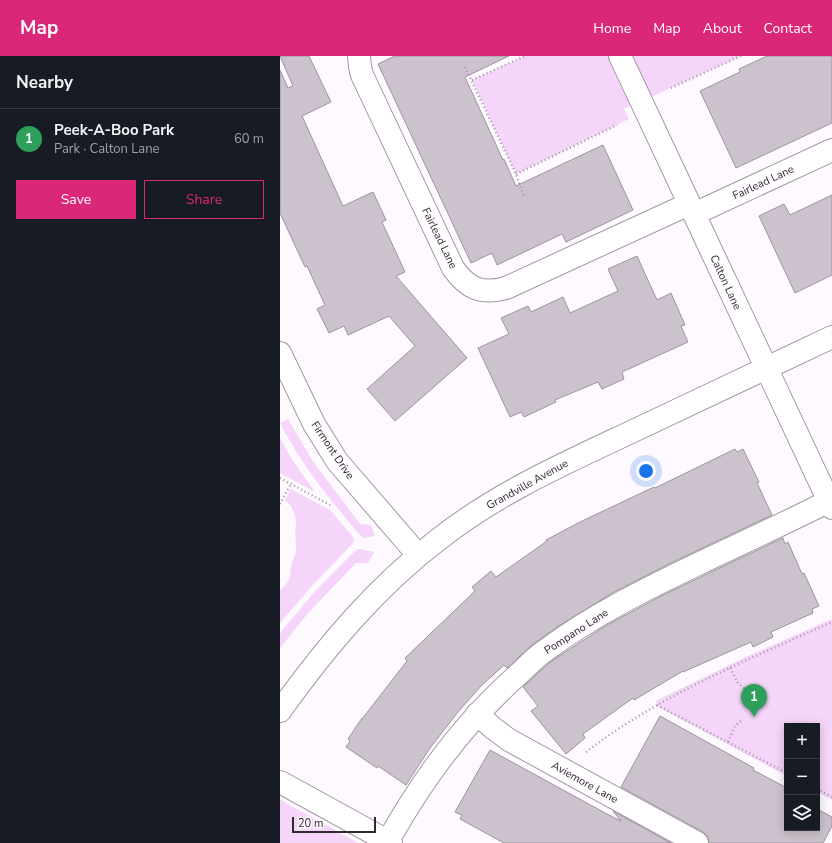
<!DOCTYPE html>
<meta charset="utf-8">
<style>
body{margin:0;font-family:"Nunito Sans",sans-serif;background:#242831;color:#f1f3f6}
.controls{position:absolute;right:12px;bottom:12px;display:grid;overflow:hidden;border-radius:0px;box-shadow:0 2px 10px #0003}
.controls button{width:36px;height:36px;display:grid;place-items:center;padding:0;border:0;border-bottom:1px solid #363941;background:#171b24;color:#f1f3f6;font:20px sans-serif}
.scale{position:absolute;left:12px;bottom:10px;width:84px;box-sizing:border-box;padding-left:4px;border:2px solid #2e2a2e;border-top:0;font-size:11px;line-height:14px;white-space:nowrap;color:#2e2a2e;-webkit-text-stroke:3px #fef8ff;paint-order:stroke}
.you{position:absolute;left:366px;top:415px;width:14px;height:14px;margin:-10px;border:3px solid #fff;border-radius:50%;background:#1a73e8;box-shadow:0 0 0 6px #1a73e833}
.badge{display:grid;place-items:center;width:26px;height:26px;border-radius:50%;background:#db2777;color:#fff;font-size:13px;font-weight:700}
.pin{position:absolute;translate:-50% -33px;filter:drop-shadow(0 1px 2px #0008)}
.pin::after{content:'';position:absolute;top:21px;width:14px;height:12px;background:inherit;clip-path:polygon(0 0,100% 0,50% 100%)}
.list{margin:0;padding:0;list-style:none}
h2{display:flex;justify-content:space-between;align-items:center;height:52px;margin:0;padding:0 16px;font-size:17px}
h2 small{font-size:13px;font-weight:400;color:#9ea1a6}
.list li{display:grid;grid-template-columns:26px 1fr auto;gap:12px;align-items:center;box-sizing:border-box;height:60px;padding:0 16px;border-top:1px solid #363941}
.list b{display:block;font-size:15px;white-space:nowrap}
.list p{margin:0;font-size:13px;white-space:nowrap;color:#9ea1a6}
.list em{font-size:13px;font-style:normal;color:#9ea1a6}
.actions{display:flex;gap:8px;padding:12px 16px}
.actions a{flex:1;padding:9px 0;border:1px solid #db2777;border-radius:0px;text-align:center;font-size:14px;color:#db2777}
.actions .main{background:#db2777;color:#fff}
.icon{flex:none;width:22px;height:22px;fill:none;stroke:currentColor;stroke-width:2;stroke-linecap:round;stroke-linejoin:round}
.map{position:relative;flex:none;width:552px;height:787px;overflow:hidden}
header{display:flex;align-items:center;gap:24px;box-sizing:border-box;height:56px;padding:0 20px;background:#db2777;color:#fff}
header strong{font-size:19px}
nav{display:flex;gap:22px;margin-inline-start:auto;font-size:14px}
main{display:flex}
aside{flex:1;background:#171b24}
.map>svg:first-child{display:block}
</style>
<header>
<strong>Map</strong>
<nav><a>Home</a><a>Map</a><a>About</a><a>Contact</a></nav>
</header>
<main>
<aside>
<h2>Nearby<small></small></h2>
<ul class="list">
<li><span class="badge" style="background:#2e9e5b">1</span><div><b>Peek-A-Boo Park</b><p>Park · Calton Lane</p></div><em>60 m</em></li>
</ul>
<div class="actions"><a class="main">Save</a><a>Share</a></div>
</aside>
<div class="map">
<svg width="552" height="787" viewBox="0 0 552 787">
<rect width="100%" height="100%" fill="#fef8ff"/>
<g fill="#f5d5f9">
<polygon points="245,0 461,0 344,53 349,63 236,118 192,24"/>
<path d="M 8,363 L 32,404 L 80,468 L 91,469 L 95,480 L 84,482 L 78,477 C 49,442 21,408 0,367 Z"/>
<polygon points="0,382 13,405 35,436 0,417"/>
<polygon points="11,433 50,454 73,481 74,486 31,531 0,567 0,534 7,527 10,521 11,509 16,496 16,490 15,476 16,467 15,460 11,450 5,444"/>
<polygon points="77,493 80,493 94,496 88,507 76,507 28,557 0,592 0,577 38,532"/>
<polygon points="552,563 552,744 537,736 537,670 507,670 507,720 378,651 375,645 472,598"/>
<polygon points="0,743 6,747 78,787 0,787"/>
</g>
<g fill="#ccc2cd" stroke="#9c939d">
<polygon points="0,0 29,0 51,46 22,60 63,150 93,136 106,164 102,166 125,216 116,220 187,302 115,365 87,333 135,290 109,260 68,279 64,270 49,277 37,253 45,249 27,210 25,211 0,157 0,14 8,32 13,30"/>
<polygon points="115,0 229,0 185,21 223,104 224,103 236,130 323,89 353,154 286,186 282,178 217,209 212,197 191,207 98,8"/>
<polygon points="487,0 552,0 552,67 456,112 420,35 460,16 459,13"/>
<polygon points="552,139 552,219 515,237 479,160 504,148 510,159"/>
<polygon points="357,200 377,244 391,237 405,269 401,270 408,286 342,316 344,323 322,333 318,326 275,344 276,346 244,361 241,356 230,361 198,292 229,278 221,262 248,250 251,256 283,241 290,257 338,235 328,213"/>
<polygon points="455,393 457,396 463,393 479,426 477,427 492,459 393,506 334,536 277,571 252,589 227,612 224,609 201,630 178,656 150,692 126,729 98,710 97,712 66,691 70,685 68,683 82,662 82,663 127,605 125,602 195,535 192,531 211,515 216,521 267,485 266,484 300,466 374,431 375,432"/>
<polygon points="503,482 505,488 508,486 522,518 524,517 539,550 532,553 533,557 491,576 493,581 473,591 471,586 403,616 403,615 354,644 353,642 303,678 305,682 286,698 251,655 258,650 243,631 270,606 327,569 385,538"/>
<polygon points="380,660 474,712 473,714 507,732 507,772 537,772 537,753 552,761 552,770 543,787 429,787 428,781 423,776 341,731"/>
<polygon points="210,694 327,758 341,765 333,755 391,787 224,787 180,763 182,759 175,756"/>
</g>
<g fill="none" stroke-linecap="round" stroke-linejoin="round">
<defs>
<g id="minor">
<path d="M 79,0 L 80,11 L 82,19 L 173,212 C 187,232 201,239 226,232 L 409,148"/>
<polyline points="340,0 552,452"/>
<polyline points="414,158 552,94"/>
<polyline points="0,297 34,368 57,405 138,499"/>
<path d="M 0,655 C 46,591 96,531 159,483 C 216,438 283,408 349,377 C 416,345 484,313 552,281"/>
<polyline points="197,658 213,672 229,684 417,787"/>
<polyline points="0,726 111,787"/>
<path d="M 108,785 C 143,722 186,664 241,616 C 249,608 257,600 266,594 C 313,559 366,533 418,508 C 462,487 506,467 549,445"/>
</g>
</defs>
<use href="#minor" stroke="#a198a2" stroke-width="24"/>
<g stroke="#9d989e" stroke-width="2.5" stroke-dasharray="1 3" stroke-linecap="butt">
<polyline points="185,11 236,118 244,141"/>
<polyline points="192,24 245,0"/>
<polyline points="391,32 461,0"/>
<polyline points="236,118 337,69"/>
<polyline points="0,422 50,449"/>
<polyline points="0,448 11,428"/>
<polyline points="450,612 458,627 466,634"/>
<polyline points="377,649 507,717"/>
<polyline points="448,686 455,670 463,663"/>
<path d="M 306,696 C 380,639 467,604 552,566"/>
<polyline points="537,733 552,741"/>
</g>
<use href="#minor" stroke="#fff" stroke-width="22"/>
</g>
<g text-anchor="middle" stroke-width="3" stroke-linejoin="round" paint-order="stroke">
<g font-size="11" fill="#2e2a2e" stroke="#fef8ff">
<text transform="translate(483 126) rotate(-25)" y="4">Fairlead Lane</text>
<text transform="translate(160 182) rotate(64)" y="4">Fairlead Lane</text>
<text transform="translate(446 226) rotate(65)" y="4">Calton Lane</text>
<text transform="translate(53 394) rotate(56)" y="4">Firmont Drive</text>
<text transform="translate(247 428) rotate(-29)" y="4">Grandville Avenue</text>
<text transform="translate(296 575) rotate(-33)" y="4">Pompano Lane</text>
<text transform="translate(305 726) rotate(29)" y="4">Aviemore Lane</text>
</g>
</g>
</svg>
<div class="controls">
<button>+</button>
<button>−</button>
<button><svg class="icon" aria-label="layers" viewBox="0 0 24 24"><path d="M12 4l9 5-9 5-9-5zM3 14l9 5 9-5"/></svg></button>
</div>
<div class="scale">20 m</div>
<div class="you"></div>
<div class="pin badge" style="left:474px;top:661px;background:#2e9e5b">1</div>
</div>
</main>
